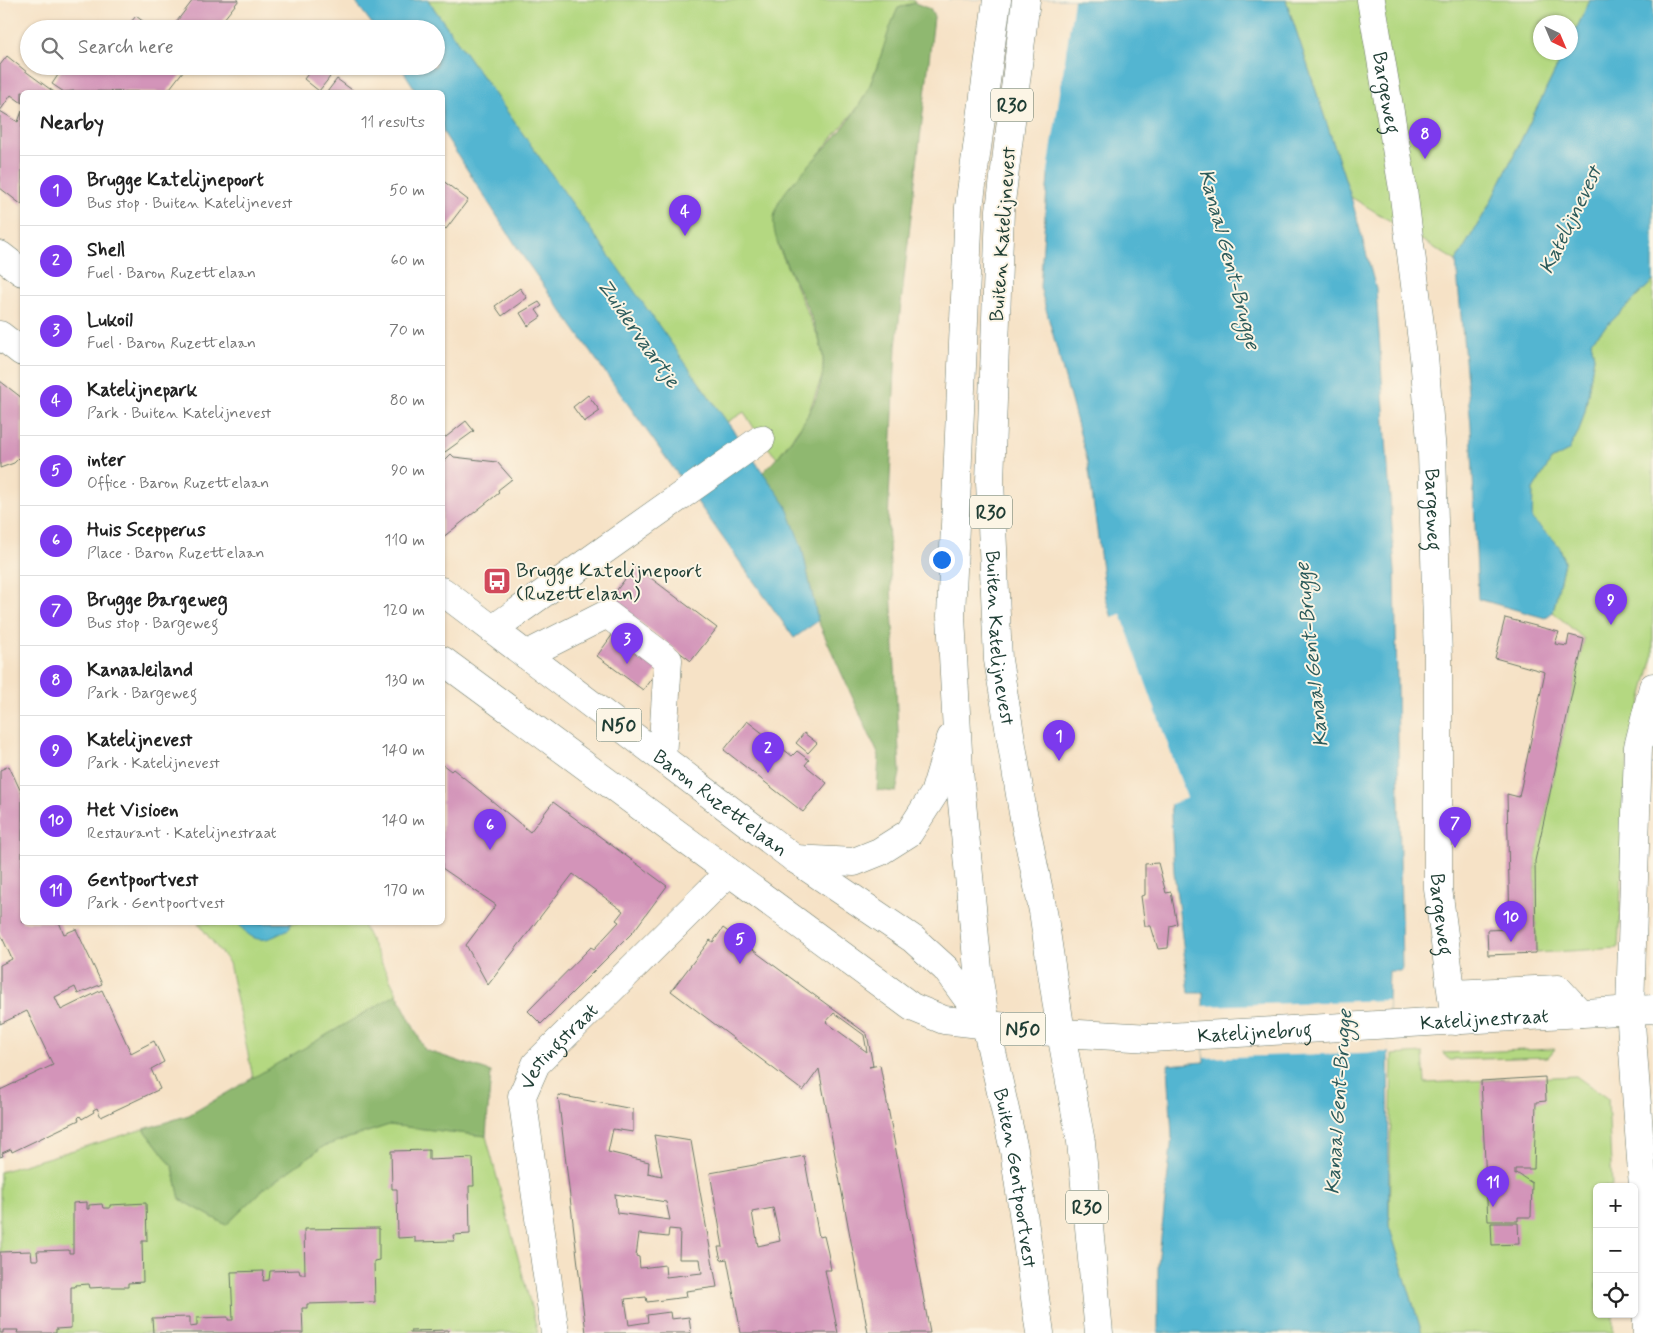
<!DOCTYPE html>
<meta charset="utf-8">
<style>
body{margin:0;font-family:Mynerve,sans-serif;background:#f2f2f2;color:#222}
.controls{position:absolute;right:15px;bottom:15px;display:grid;overflow:hidden;border-radius:8px;box-shadow:0 1px 4px #0004}
.controls button{width:45px;height:45px;display:grid;place-items:center;padding:0;border:0;border-bottom:1px solid #e0e0e0;background:#fff;color:#222;font:25px sans-serif}
.compass{position:absolute;left:1533px;top:15px;width:45px;height:45px;border-radius:50%;background:#fff;box-shadow:0 1px 4px #0004;rotate:136deg}
.you{position:absolute;left:941px;top:559px;width:18px;height:18px;margin:-12px;border:4px solid #fff;border-radius:50%;background:#1a73e8;box-shadow:0 0 0 8px #1a73e833}
.badge{display:grid;place-items:center;width:32px;height:32px;border-radius:50%;background:#7c3aed;color:#fff;font-size:16px;font-weight:700}
.pin{position:absolute;translate:-50% -41px;filter:drop-shadow(0 1px 2px #0008)}
.pin::after{content:'';position:absolute;top:26px;width:18px;height:15px;background:inherit;clip-path:polygon(0 0,100% 0,50% 100%)}
.list{margin:0;padding:0;list-style:none}
h2{display:flex;justify-content:space-between;align-items:center;height:65px;margin:0;padding:0 20px;font-size:21px}
h2 small{font-size:16px;font-weight:400;color:#767676}
.list li{display:grid;grid-template-columns:32px 1fr auto;gap:15px;align-items:center;box-sizing:border-box;height:70px;padding:0 20px;border-top:1px solid #e0e0e0}
.list b{display:block;font-size:19px;white-space:nowrap}
.list p{margin:0;font-size:16px;white-space:nowrap;color:#767676}
.list em{font-size:16px;font-style:normal;color:#767676}
.icon{flex:none;width:28px;height:28px;fill:none;stroke:currentColor;stroke-width:2;stroke-linecap:round;stroke-linejoin:round}
.map{position:relative;flex:none;width:1653px;height:1333px;overflow:hidden}
.search{position:absolute;background:#fff;box-shadow:0 1px 4px #0004;left:20px;top:20px;width:425px;height:55px;display:flex;align-items:center;gap:12px;box-sizing:border-box;padding:0 18px;border-radius:28px;color:#767676;font-size:19px}
.panel{position:absolute;background:#fff;box-shadow:0 1px 4px #0004;left:20px;top:90px;width:425px;height:835px;border-radius:8px}
.map>svg:first-child{display:block}
</style>
<div class="map">
<svg width="1653" height="1333" viewBox="0 0 1653 1333">
<rect width="100%" height="100%" fill="#fcf5e5"/>
<filter id="ink" filterUnits="userSpaceOnUse"><feTurbulence type="fractalNoise" baseFrequency=".02" numOctaves="2"/><feDisplacementMap in="SourceGraphic" scale="10" xChannelSelector="R" yChannelSelector="G"/><feConvolveMatrix kernelMatrix="1 2 1 2 8 2 1 2 1" color-interpolation-filters="sRGB"/></filter>
<filter id="wash" filterUnits="userSpaceOnUse"><feTurbulence type="fractalNoise" baseFrequency=".0096" numOctaves="4" result="noise"/><feDisplacementMap in="SourceGraphic" scale="20" xChannelSelector="R" yChannelSelector="G"/><feGaussianBlur stdDeviation="1.12" result="paint"/><feColorMatrix in="noise" values="0 0 0 0 0 0 0 0 0 0 0 0 0 0 0 0 0 1.4 0 .05"/><feComposite in="paint" operator="in"/></filter>
<g filter="url(#wash)">
<rect width="100%" height="100%" fill="#f6e2c6"/>
<g fill="#b4d881" stroke="#6a8a5a">
<polygon points="428,0 913,0 915,3 905,5 898,9 870,85 859,106 782,198 778,246 819,339 823,356 823,374 806,419 777,458 761,439 744,412 726,423"/>
<polygon points="1286,0 1590,0 1571,40 1570,22 1540,22 1540,52 1564,53 1487,209 1456,261 1351,197"/>
<polygon points="1653,281 1653,657 1628,751 1618,948 1536,953 1535,861 1584,639 1553,612 1564,562 1560,547 1532,519 1533,490 1551,460 1568,451 1579,431 1585,411 1594,357 1591,341"/>
<polygon points="198,923 362,923 397,994 253,1078 229,963"/>
<polygon points="1555,1049 1548,1057 1450,1060 1442,1053"/>
<polygon points="1423,1053 1425,1083 1576,1076 1608,1099 1612,1187 1597,1187 1597,1314 1613,1314 1613,1333 1422,1333 1389,1226 1392,1055"/>
<polygon points="389,1125 486,1136 538,1333 0,1333 0,1172 144,1129 173,1167 180,1199 226,1225 265,1188 324,1146"/>
</g>
<g fill="#8fb86f" stroke="#577a52">
<path d="M 915,3 L 930,9 L 934,17 L 896,347 L 888,522 L 900,773 L 896,792 L 877,790 L 879,756 L 818,621 L 802,548 L 762,473 C 791,446 828,396 823,355 C 819,328 800,293 788,267 C 781,250 770,232 775,213 C 778,196 796,180 807,167 C 831,142 855,118 869,87 C 881,61 886,33 898,8 Z"/>
<polygon points="397,994 425,1050 491,1072 486,1136 389,1125 324,1146 265,1188 226,1225 180,1199 173,1167 144,1129 189,1115"/>
</g>
<g fill="#52b5d1" stroke="#387982">
<polygon points="354,0 428,0 786,505 802,548 818,621 794,638 524,258 443,132 442,92 417,92 400,66 436,66 436,29 376,29"/>
<polygon points="949,0 1286,0 1351,197 1376,289 1395,572 1402,971 1389,971 1388,1000 1389,1226 1422,1333 1158,1333 1158,1265 1172,1137 1168,1065 1204,1062 1203,993 1189,993 1174,872 1170,799 1106,599 1088,463 1040,287 1048,175"/>
<polygon points="1590,0 1653,0 1653,281 1591,341 1594,357 1585,411 1579,431 1568,451 1551,460 1533,490 1532,519 1560,547 1564,562 1553,612 1545,618 1478,599 1471,426 1456,261 1487,209 1564,53 1570,52 1571,40"/>
<path d="M 238,923 L 291,923 L 290,928 C 268,941 255,947 238,923 Z"/>
</g>
<g fill="#f6e2c6">
<polygon points="949,0 1074,0 1043,204 1045,176 964,35 949,5"/>
<polygon points="1121,614 1187,798 1169,805 1109,618"/>
<polygon points="1388,1000 1389,1052 1204,1058 1202,1006"/>
</g>
<g id="blocks">
<g fill="#d394b9" fill-rule="evenodd">
<polygon points="193,0 239,0 216,29 171,29"/>
<polygon points="136,16 153,29 125,29"/>
<polygon points="7,56 28,73 54,92 22,92 22,103 11,95 0,111 0,65"/>
<polygon points="64,66 187,66 167,92 73,91 64,92 52,84"/>
<polygon points="314,66 330,77 319,91 304,79"/>
<polygon points="337,79 355,92 327,92"/>
<polygon points="0,111 18,122 22,111 22,205 0,188"/>
<polygon points="442,180 468,200 446,229 442,226"/>
<polygon points="520,288 527,298 502,316 495,306"/>
<polygon points="539,302 542,306 536,310 541,317 528,326 520,313"/>
<polygon points="0,381 22,398 22,461 19,458 14,463 0,468"/>
<polygon points="588,395 600,411 584,422 573,407"/>
<polygon points="466,421 474,431 445,452 442,450 442,435 446,437"/>
<polygon points="451,454 454,457 497,462 512,479 498,490 499,493 442,538 442,463"/>
<polygon points="635,566 717,628 691,661 610,599"/>
<polygon points="1505,618 1559,632 1555,644 1567,646 1569,635 1584,639 1535,861 1536,953 1488,955 1487,930 1510,929 1507,794 1519,797 1545,672 1495,658"/>
<polygon points="618,627 664,661 643,690 597,656"/>
<polygon points="747,721 792,756 797,751 809,760 805,765 827,783 803,812 724,750"/>
<polygon points="804,733 817,743 808,753 796,743"/>
<polygon points="442,764 451,771 453,769 463,777 530,832 553,802 667,886 633,932 541,1024 528,1011 591,947 594,949 619,922 616,920 623,911 573,874 488,985 466,945 496,905 442,868"/>
<polygon points="9,766 22,794 22,922 59,922 64,934 76,929 102,984 78,994 75,987 55,997 61,1010 102,990 131,1053 154,1041 164,1062 151,1069 160,1089 101,1117 97,1108 93,1110 94,1112 82,1119 80,1116 78,1118 79,1120 12,1152 11,1149 2,1153 3,1156 0,1157 0,1090 53,1065 27,1011 0,1024 0,965 12,959 0,933 0,770"/>
<polygon points="1158,863 1166,893 1171,892 1177,924 1170,926 1168,948 1158,949 1151,926 1145,926 1141,896 1145,895 1145,864"/>
<path d="M 723,928 L 867,1034 L 873,1066 L 869,1067 L 880,1065 L 930,1333 L 868,1333 L 819,1069 L 803,1091 L 671,991 L 710,940 L 713,942 ZM 834,1013 L 864,1035 L 867,1052 L 826,1022 Z"/>
<polygon points="1545,1077 1546,1101 1536,1102 1534,1169 1515,1169 1515,1175 1518,1174 1532,1183 1531,1217 1518,1217 1518,1221 1488,1221 1481,1081"/>
<path d="M 558,1095 L 633,1109 L 633,1132 L 613,1129 L 608,1152 L 649,1162 L 648,1173 L 662,1176 L 654,1135 L 691,1141 L 717,1287 L 686,1291 L 687,1297 L 647,1302 L 646,1297 L 625,1299 L 629,1325 L 648,1322 L 647,1315 L 670,1312 L 671,1319 L 689,1317 L 691,1333 L 586,1333 ZM 615,1194 L 666,1202 L 670,1220 L 617,1213 ZM 669,1229 L 680,1230 L 679,1259 L 700,1259 L 702,1273 L 666,1277 L 665,1265 L 640,1268 L 639,1257 L 636,1256 L 639,1234 L 668,1237 Z"/>
<polygon points="429,1150 429,1160 473,1158 474,1186 469,1186 470,1234 453,1235 454,1241 415,1242 415,1237 398,1238 397,1189 392,1189 391,1151"/>
<path d="M 804,1156 L 819,1237 L 824,1236 L 828,1253 L 831,1270 L 825,1270 L 838,1333 L 741,1333 L 727,1259 L 721,1260 L 718,1247 L 723,1247 L 710,1173 ZM 773,1208 L 780,1241 L 758,1246 L 752,1212 Z"/>
<polygon points="87,1202 87,1209 89,1209 89,1205 102,1204 103,1208 110,1208 110,1205 146,1203 147,1241 142,1241 143,1282 128,1283 128,1287 107,1287 90,1288 89,1284 75,1285 75,1287 71,1287 71,1328 56,1329 56,1333 17,1333 18,1330 3,1330 3,1333 0,1333 0,1252 31,1251 32,1260 38,1260 37,1251 69,1250 69,1253 73,1253 73,1203"/>
<polygon points="1491,1223 1518,1223 1519,1244 1492,1245"/>
<polygon points="379,1228 379,1260 374,1261 375,1302 307,1304 307,1308 302,1308 303,1333 153,1333 152,1318 190,1317 190,1327 197,1326 197,1318 228,1317 228,1320 233,1320 231,1272 264,1271 263,1281 269,1280 270,1271 299,1270 300,1274 305,1274 304,1229"/>
<polygon points="448,1330 448,1333 410,1333 410,1331"/>
</g>
</g>
</g>
<g filter="url(#ink)">
<use href="#blocks" fill-opacity="0" stroke="#6a7767" stroke-width="1"/>
<g fill="none" stroke-linecap="round" stroke-linejoin="round">
<defs>
<g id="minor">
<path id="s1" d="M 1371,0 L 1403,189 L 1424,357 L 1432,453 L 1438,658 L 1438,888 L 1455,1021"/>
<polyline points="493,629 761,439"/>
<polyline points="526,655 607,614 668,660 662,758"/>
<polyline points="1452,994 1558,989 1580,1013"/>
<path id="s2" d="M 1061,1033 L 1151,1038 L 1653,1009"/>
<path id="s3" d="M 555,1333 L 522,1096 L 536,1064 L 729,872"/>
<polyline points="1647,1333 1646,1227 1630,1010 1638,747 1653,687"/>
</g>
<g id="major">
<path id="s4" d="M 997,0 L 969,207 L 951,616 L 959,771 L 979,980 L 986,1025 L 1014,1150 L 1040,1333"/>
<path id="s5" d="M 1026,0 L 1000,210 L 990,481 L 998,660 L 1023,813 L 1043,911 L 1061,1033 L 1081,1142 L 1099,1333"/>
<polyline points="0,255 22,272"/>
<polyline points="0,335 22,352"/>
<path id="s6" d="M 442,591 L 795,859 L 913,939 L 946,969 L 983,1020"/>
<polyline points="442,660 912,1007 944,1020 1061,1033"/>
<polyline points="795,859 854,862 879,852 909,833 934,794 951,738"/>
</g>
</defs>
<use href="#minor" stroke="#6a7767" stroke-width="29"/>
<use href="#major" stroke="#6a7767" stroke-width="29"/>
<use href="#minor" stroke="#fff" stroke-width="28"/>
<use href="#major" stroke="#fff" stroke-width="28"/>
</g>
</g>
<defs>
<symbol id="bus-square" viewBox="-11 -11 22 22"><rect x="-9" y="-9" width="18" height="18" rx="4" fill="#d1495b" stroke="#fcf5e5"/><path d="M-5-6H5V4H4V6H2V4H-2V6H-4V4H-5ZM-3.5-4V0h7V-4ZM-3.5 1.2v1.5H-2V1.2ZM2 1.2v1.5H3.5V1.2Z" fill="#fff"/></symbol>
</defs>
<g fill-rule="evenodd">
<use href="#bus-square" x="481" y="565" width="32" height="32"/>
</g>
<g text-anchor="middle" stroke-width="4" stroke-linejoin="round" paint-order="stroke">
<g fill="#fcf5e5" stroke="#617469" stroke-width="1">
<rect x="991" y="88.5" width="42" height="33" rx="4"/>
<rect x="970" y="495.5" width="42" height="33" rx="4"/>
<rect x="596.5" y="708.5" width="45" height="33" rx="4"/>
<rect x="1000.5" y="1012.5" width="45" height="33" rx="4"/>
<rect x="1066" y="1190.5" width="42" height="33" rx="4"/>
</g>
<g font-size="19" font-weight="bold" fill="#1f3d34">
<text x="1012" y="112">R30</text>
<text x="991" y="519">R30</text>
<text x="619" y="732">N50</text>
<text x="1023" y="1036">N50</text>
<text x="1087" y="1214">R30</text>
</g>
<g font-size="20" fill="#1f3d34" stroke="#fcf5e5">
<text dy="7" stroke="none"><textPath href="#s1" startOffset="94">Bargeweg</textPath></text>
<text transform="translate(1002 234) rotate(-86)" y="7">Buiten Katelijnevest</text>
<text dy="7" stroke="none"><textPath href="#s1" startOffset="514">Bargeweg</textPath></text>
<text dy="7" stroke="none"><textPath href="#s5" startOffset="640">Buiten Katelijnevest</textPath></text>
<text dy="7" stroke="none"><textPath href="#s6" startOffset="350">Baron Ruzettelaan</textPath></text>
<text dy="7" stroke="none"><textPath href="#s1" startOffset="919">Bargeweg</textPath></text>
<text dy="7" stroke="none"><textPath href="#s2" startOffset="424">Katelijnestraat</textPath></text>
<text dy="7" stroke="none"><textPath href="#s2" startOffset="194">Katelijnebrug</textPath></text>
<text dy="7" stroke="none"><textPath href="#s3" startOffset="302">Vestingstraat</textPath></text>
<text dy="7" stroke="none"><textPath href="#s4" startOffset="1185">Buiten Gentpoortvest</textPath></text>
</g>
<g font-size="20" fill="#1f3d34" stroke="#fcf5e5" text-anchor="start">
<text x="516" y="577">Brugge Katelijnepoort<tspan x="516" dy="23">(Ruzettelaan)</tspan></text>
</g>
<g font-size="21" font-style="italic" fill="#2c5b5b" stroke="#fcf5e5">
<text transform="translate(1570 220) rotate(-64)" y="7">Katelijnevest</text>
<text transform="translate(1230 259) rotate(75)" y="7">Kanaal Gent-Brugge</text>
<text transform="translate(639 333) rotate(55)" y="7">Zuidervaartje</text>
<text transform="translate(1311 655) rotate(-96)" y="7">Kanaal Gent-Brugge</text>
<text transform="translate(1338 1102) rotate(-86)" y="7">Kanaal Gent-Brugge</text>
</g>
</g>
</svg>
<div class="controls">
<button>+</button>
<button>−</button>
<button><svg class="icon" aria-label="locate" viewBox="0 0 24 24"><circle cx="12" cy="12" r="6"/><path d="M12 2v4M12 18v4M2 12h4M18 12h4"/></svg></button>
</div>
<svg class="compass" viewBox="-18 -18 36 36"><path d="M0-13l5 13h-10z" fill="#e53935"/><path d="M0 13l5-13h-10z" fill="#767676"/></svg>
<div class="you"></div>
<div class="pin badge" style="left:1059px;top:761px">1</div>
<div class="pin badge" style="left:768px;top:773px">2</div>
<div class="pin badge" style="left:627px;top:664px">3</div>
<div class="pin badge" style="left:685px;top:236px">4</div>
<div class="pin badge" style="left:740px;top:964px">5</div>
<div class="pin badge" style="left:490px;top:850px">6</div>
<div class="pin badge" style="left:1455px;top:848px">7</div>
<div class="pin badge" style="left:1425px;top:159px">8</div>
<div class="pin badge" style="left:1611px;top:625px">9</div>
<div class="pin badge" style="left:1511px;top:942px">10</div>
<div class="pin badge" style="left:1493px;top:1207px">11</div>
<div class="search"><svg class="icon" aria-label="search" viewBox="0 0 24 24"><circle cx="10" cy="10" r="6"/><path d="M15 15l6 6"/></svg>Search here</div>
<section class="panel">
<h2>Nearby<small>11 results</small></h2>
<ul class="list">
<li><span class="badge">1</span><div><b>Brugge Katelijnepoort</b><p>Bus stop · Buiten Katelijnevest</p></div><em>50 m</em></li>
<li><span class="badge">2</span><div><b>Shell</b><p>Fuel · Baron Ruzettelaan</p></div><em>60 m</em></li>
<li><span class="badge">3</span><div><b>Lukoil</b><p>Fuel · Baron Ruzettelaan</p></div><em>70 m</em></li>
<li><span class="badge">4</span><div><b>Katelijnepark</b><p>Park · Buiten Katelijnevest</p></div><em>80 m</em></li>
<li><span class="badge">5</span><div><b>inter</b><p>Office · Baron Ruzettelaan</p></div><em>90 m</em></li>
<li><span class="badge">6</span><div><b>Huis Scepperus</b><p>Place · Baron Ruzettelaan</p></div><em>110 m</em></li>
<li><span class="badge">7</span><div><b>Brugge Bargeweg</b><p>Bus stop · Bargeweg</p></div><em>120 m</em></li>
<li><span class="badge">8</span><div><b>Kanaaleiland</b><p>Park · Bargeweg</p></div><em>130 m</em></li>
<li><span class="badge">9</span><div><b>Katelijnevest</b><p>Park · Katelijnevest</p></div><em>140 m</em></li>
<li><span class="badge">10</span><div><b>Het Visioen</b><p>Restaurant · Katelijnestraat</p></div><em>140 m</em></li>
<li><span class="badge">11</span><div><b>Gentpoortvest</b><p>Park · Gentpoortvest</p></div><em>170 m</em></li>
</ul>
</section>
</div>
